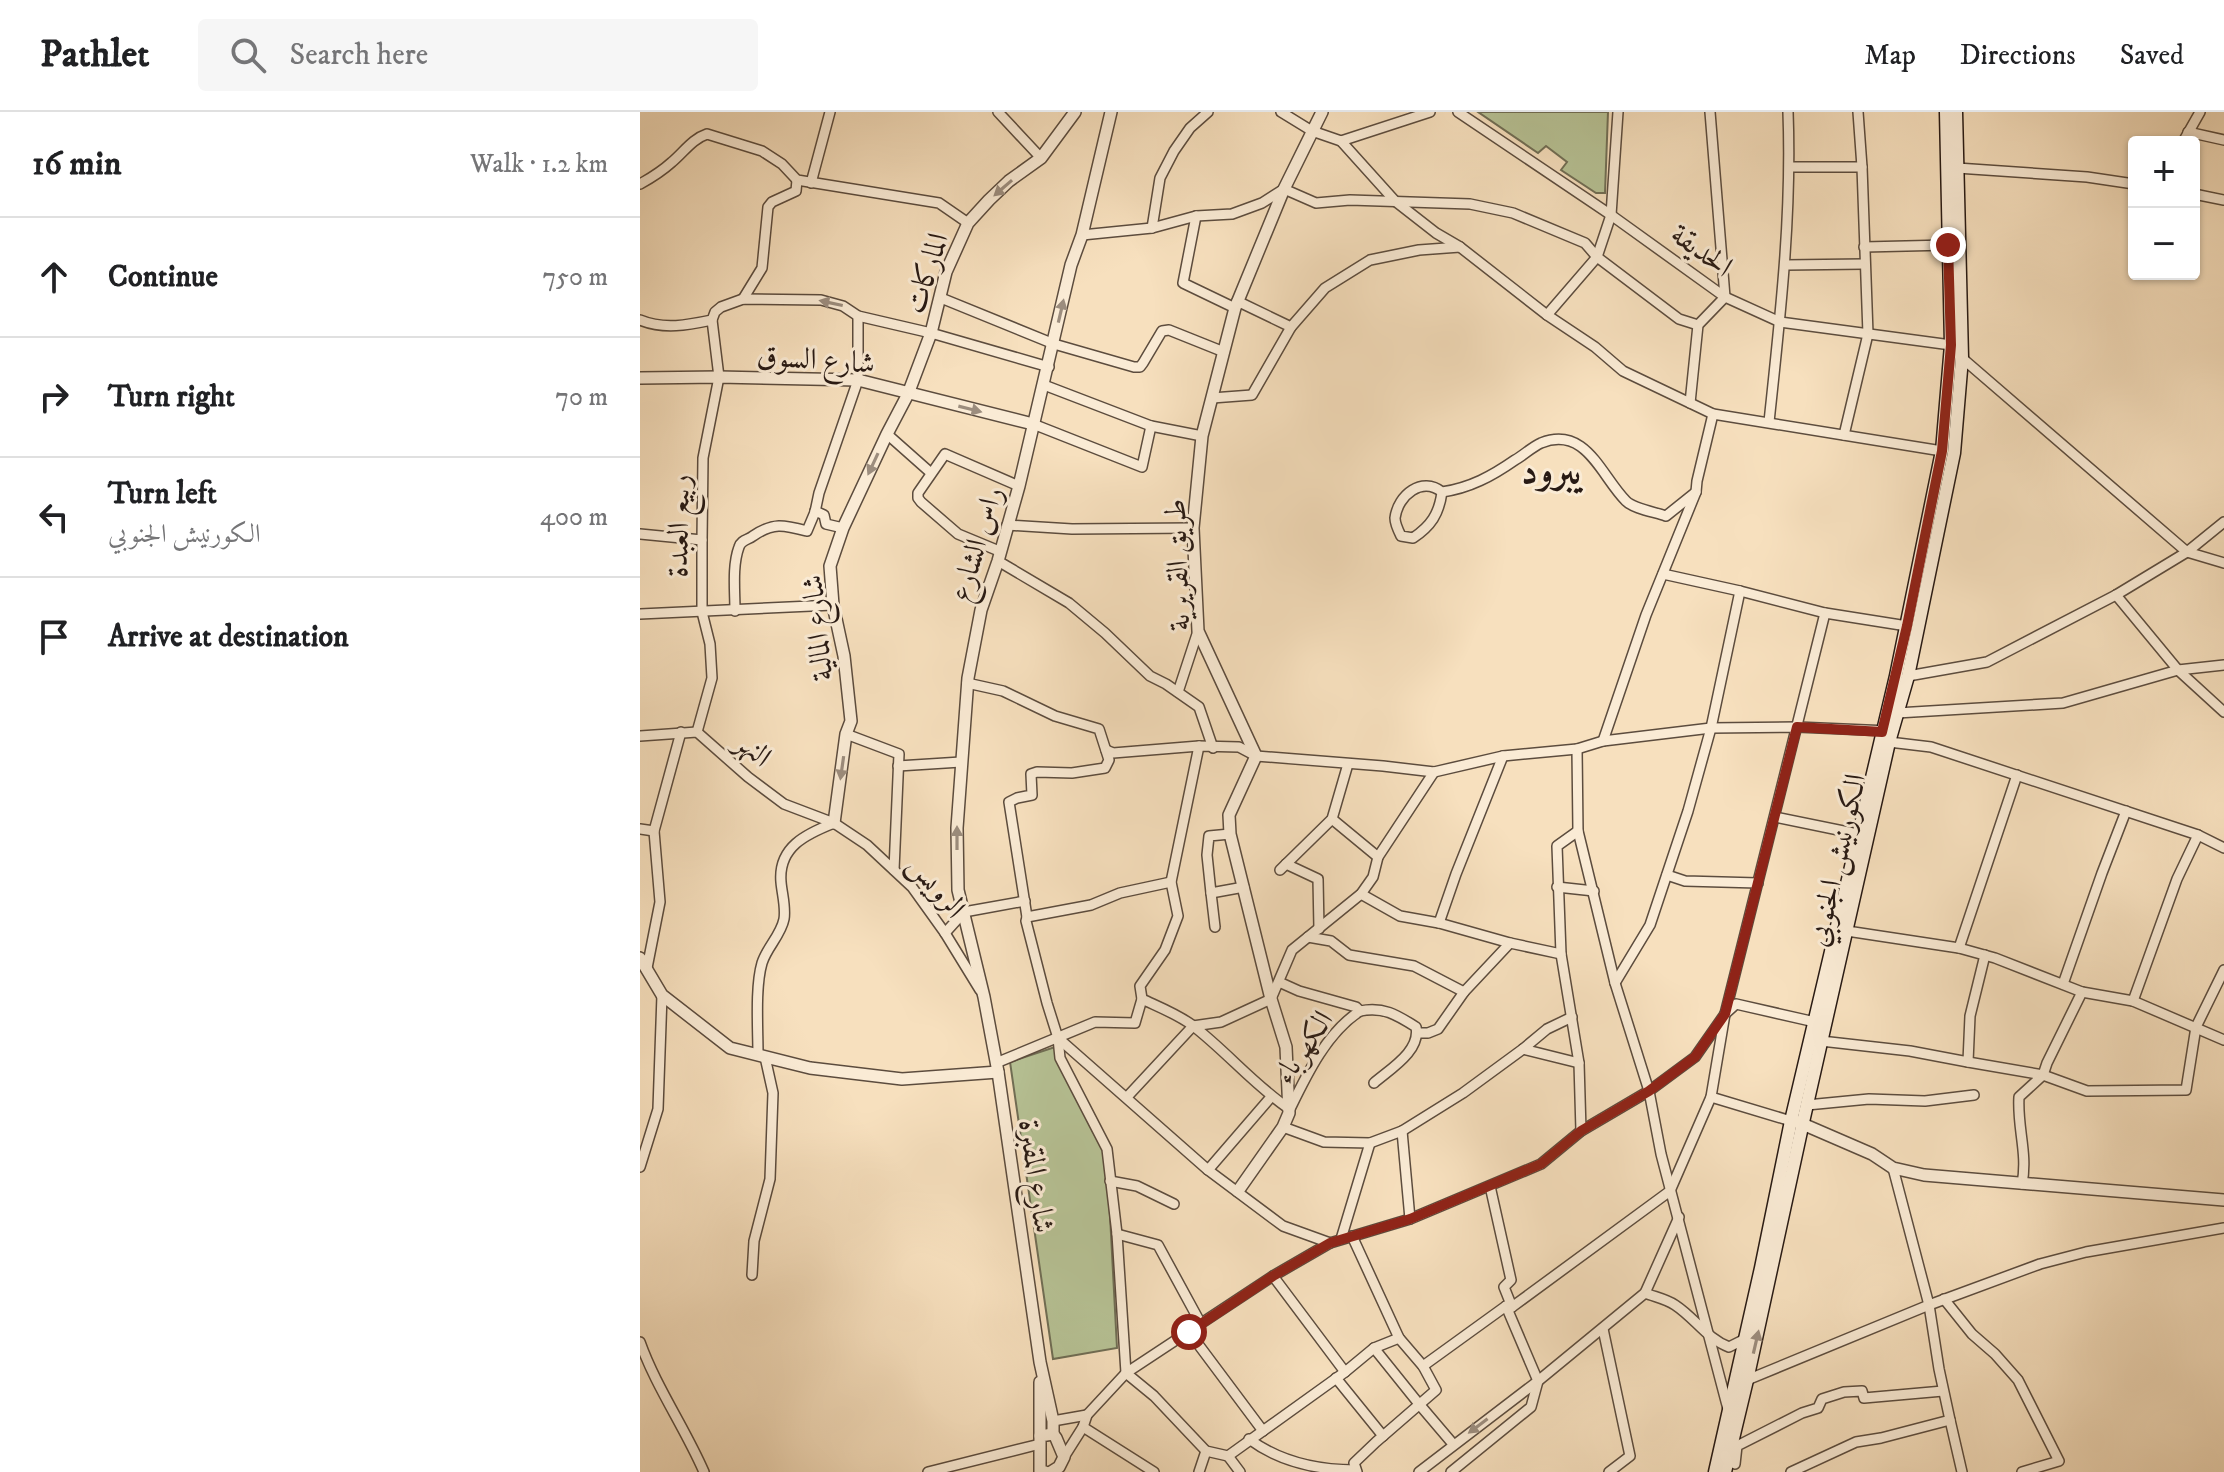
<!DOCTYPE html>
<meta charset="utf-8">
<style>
body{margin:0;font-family:"IM FELL DW Pica",Amiri,serif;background:#f6f6f6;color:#202124}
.controls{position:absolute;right:24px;top:24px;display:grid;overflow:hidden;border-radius:8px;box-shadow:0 2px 6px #0004}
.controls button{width:72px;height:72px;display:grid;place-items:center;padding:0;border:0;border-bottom:2px solid #e0e0e0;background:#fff;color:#202124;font:40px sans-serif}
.stop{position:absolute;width:24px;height:24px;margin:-18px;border:6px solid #8f2418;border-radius:50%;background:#fff}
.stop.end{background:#8f2418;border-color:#fff;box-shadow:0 2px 8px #0008}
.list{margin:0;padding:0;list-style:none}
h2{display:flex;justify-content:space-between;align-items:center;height:104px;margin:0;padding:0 32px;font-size:34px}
h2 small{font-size:26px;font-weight:400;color:#757577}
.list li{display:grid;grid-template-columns:52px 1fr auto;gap:24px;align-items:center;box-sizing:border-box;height:120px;padding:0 32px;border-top:2px solid #e0e0e0}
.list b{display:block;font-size:30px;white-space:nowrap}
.list p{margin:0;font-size:26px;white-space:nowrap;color:#757577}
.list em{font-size:26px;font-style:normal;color:#757577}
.icon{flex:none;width:44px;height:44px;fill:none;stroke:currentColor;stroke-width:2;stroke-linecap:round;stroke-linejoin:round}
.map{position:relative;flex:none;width:1584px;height:1360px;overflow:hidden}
header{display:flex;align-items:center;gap:48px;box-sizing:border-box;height:112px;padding:0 40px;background:#fff;border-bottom:2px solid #e0e0e0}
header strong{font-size:38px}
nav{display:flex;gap:44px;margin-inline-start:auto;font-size:28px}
.search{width:560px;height:72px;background:#f6f6f6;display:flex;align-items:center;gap:20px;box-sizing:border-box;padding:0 28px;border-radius:8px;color:#757577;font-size:30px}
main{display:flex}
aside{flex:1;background:#fff}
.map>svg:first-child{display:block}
</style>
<header>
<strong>Pathlet</strong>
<div class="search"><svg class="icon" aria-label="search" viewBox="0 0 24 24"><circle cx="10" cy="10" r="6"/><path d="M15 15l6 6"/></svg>Search here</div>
<nav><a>Map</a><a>Directions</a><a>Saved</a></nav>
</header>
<main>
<aside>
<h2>16 min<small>Walk · 1.2 km</small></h2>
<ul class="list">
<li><svg class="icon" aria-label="ahead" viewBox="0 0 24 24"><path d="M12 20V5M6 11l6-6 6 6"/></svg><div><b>Continue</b></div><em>750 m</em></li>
<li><svg class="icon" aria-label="right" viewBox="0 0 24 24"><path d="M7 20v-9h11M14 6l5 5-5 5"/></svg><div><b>Turn right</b></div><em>70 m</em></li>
<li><svg class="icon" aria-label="left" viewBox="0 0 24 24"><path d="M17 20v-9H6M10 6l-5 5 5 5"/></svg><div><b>Turn left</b><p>الكورنيش الجنوبي</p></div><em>400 m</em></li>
<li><svg class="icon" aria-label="arrive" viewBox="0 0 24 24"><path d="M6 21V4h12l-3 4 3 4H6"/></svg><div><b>Arrive at destination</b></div></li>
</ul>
</aside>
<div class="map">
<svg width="1584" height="1360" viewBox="0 0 1584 1360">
<rect width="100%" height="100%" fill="#f7e0be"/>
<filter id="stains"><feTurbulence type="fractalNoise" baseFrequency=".0025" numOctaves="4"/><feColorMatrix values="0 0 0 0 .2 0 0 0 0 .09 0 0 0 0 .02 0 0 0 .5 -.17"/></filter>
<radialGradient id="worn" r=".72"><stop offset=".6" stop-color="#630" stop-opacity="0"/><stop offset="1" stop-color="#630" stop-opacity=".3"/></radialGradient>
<g fill="#b7c396" stroke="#706e55" stroke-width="2">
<polygon points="838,0 968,0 965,81 956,81 921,58 927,50 906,34 898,41"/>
<polygon points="415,935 467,1046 477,1236 413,1247 370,950"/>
</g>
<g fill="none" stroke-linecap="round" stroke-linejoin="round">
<defs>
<g id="minor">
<polyline points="358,0 401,46"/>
<polyline points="641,0 672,19 701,29 790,0"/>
<polyline points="818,0 971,103 1085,185 1140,210 1311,233"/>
<polyline points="1548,20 1584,28"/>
<polyline points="701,29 755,89 796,121 820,135 907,203 955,235 983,259 1073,302 1302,339"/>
<polyline points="1543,30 1560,0"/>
<polyline points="1150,55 1222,55"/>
<polyline points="1317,56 1447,65 1494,72"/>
<polyline points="171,71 190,0"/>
<path d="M 0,72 C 11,66 22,59 32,50 C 44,40 52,27 67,22 L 122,39 L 142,52 L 157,68 L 299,91 L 328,111"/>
<polyline points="1554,82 1584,88"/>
<polyline points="556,104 543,171 595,196"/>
<polyline points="512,116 520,66 534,39 550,16 568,0"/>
<polyline points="442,123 512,116 556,104 592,102 622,91 644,77 676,91 710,88 830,92 873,101 945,131 957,145 1039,207 1058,213"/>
<polyline points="1224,135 1308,133"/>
<polyline points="1146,153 1224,152"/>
<polyline points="301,186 414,232 494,255 500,255 503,251 522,219 529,218 584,240"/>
<polyline points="103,187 122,156 128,95 132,90 156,79 157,68"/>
<polyline points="597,189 651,215 685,176 730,148 779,138 820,135"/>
<polyline points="907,203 957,145 971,103 978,0"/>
<path d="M 0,208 C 24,218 48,213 72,208 L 75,200 L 81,195 L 103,187 L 181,188 L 203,194 L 218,204 L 291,221 L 409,255"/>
<polyline points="1322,246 1547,440 1584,451"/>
<polyline points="404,273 511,314 562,324"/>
<polyline points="572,286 612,283 651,215"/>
<polyline points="1050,291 1058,213 1085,185 1070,0"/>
<path d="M 1129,310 C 1140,206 1152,104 1148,0"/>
<polyline points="393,312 502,355 511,314"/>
<polyline points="247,322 291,361"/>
<polyline points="1204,323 1228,222 1222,55 1218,0"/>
<path d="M 802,380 C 799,402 791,414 773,426 L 761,424 C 758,418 755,412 755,406 C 758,383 782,364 802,380 C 830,376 852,364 875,348 C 884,343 892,335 901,331 C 946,313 961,364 986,389 C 994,397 1015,400 1026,404 L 1056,380"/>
<polyline points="175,399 184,403 186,412 203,416"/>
<polyline points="367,413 432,417 553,416"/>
<polyline points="0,422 62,428"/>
<polyline points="359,439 318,422 281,390 278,386 278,381 305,342 379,374"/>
<polyline points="358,449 429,491 465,521 510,564 526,572 559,595 573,636"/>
<polyline points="1023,462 1100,479 1185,501 1267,514"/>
<polyline points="1476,483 1538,558 1584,600"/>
<path d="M 95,499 C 95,479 92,454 99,435 C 101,428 108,428 113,424 C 133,410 144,413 167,419 L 175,400 L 179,381 L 218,268 L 218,204"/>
<polyline points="0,502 193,493"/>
<polyline points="1268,564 1347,550 1476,483 1547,440 1584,410"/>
<polyline points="327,571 363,579 415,604 459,617 469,648 465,656 432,661 397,660 391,662 392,683 377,686 369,690 387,805 386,809 407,891 418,926 568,1058 643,1114 690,1131"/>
<polyline points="538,580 558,519"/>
<polyline points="1257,601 1423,591 1538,558 1584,553"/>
<polyline points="57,620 72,566 70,532 62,500 62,428 63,346 79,265 72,208"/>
<polyline points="206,622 259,642 254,758"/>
<polyline points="0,624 57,620 108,665 144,692 194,711 227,733 272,775 305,821 340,878"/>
<polyline points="963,629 1006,503 1056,380 1057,369 1073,302"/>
<polyline points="1249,630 1291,635 1558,723 1584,736"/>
<polyline points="937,637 938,719 975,871 1009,979 1021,1042 1088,1297"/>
<polyline points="466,638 473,641 559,634 599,635 616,644 743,654 794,660 863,644 937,637 963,629 1071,616 1157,615 1249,619"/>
<polyline points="258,654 321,650"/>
<polyline points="1135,705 1218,722"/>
<polyline points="692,707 738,745"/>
<polyline points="0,717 14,719"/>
<polyline points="938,719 917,734 921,842 939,951 941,1019"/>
<polyline points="590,722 569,724 567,743 571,781 604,775"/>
<polyline points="646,752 678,767 679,817"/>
<polyline points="640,758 692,707 708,652"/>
<polyline points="1027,763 1045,769 1118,771"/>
<polyline points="917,775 954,779"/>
<polyline points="571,781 575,815"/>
<polyline points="721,782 760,804 799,811 870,831 921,842"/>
<polyline points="387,805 451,793 480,781 531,770"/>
<polyline points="799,811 816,762 863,644"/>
<polyline points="1207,819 1319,836 1377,663"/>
<polyline points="305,821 324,800 385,789"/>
<polyline points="668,825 691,829 709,843 774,854 824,880"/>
<polyline points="1319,836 1355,846 1442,880 1493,889 1584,928"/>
<polyline points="7,856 20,790 14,719 41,620"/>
<path d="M 639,870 L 659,879 L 716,895 L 720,899 C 743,894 757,903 776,915 C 781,939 750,957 734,971"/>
<polyline points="975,871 1010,813 1048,699 1071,616 1100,479"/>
<polyline points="1423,872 1462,761 1486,699"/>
<path d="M 502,887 C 519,895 537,902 552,913 C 586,939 613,972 648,996"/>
<polyline points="1493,889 1537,767 1558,723"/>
<polyline points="777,921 788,921 798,917 824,880 870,831"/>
<polyline points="418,926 420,946 467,1037 477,1122 486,1261 514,1284 566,1339 588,1344 705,1260 734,1236 759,1226"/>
<polyline points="1181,929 1270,939 1328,950 1330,904 1345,843"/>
<polyline points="883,937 939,951"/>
<path d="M 118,943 C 118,916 115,875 122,851 C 127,835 141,823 144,807 C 146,795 142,782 141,770 C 138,735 166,722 194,711"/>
<polyline points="1328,950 1403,963 1447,979 1546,978 1556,915 1584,858"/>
<polyline points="356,951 455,910 495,911 502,887 500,874 525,838 538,804 531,770 559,634"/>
<polyline points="487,985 553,914 581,910 631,887 652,838 721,782 733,765 738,745 794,660"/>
<polyline points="1071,985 1151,1009"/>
<polyline points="1167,993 1229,987 1285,989 1334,983"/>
<path d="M 649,999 C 666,964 686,921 720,899"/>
<polyline points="643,1015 684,1030 730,1031 762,1019 823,981 883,937 907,917 932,905"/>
<polyline points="762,1019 770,1107"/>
<polyline points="0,1055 18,997 22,883"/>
<polyline points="568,1058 631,985"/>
<polyline points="470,1069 497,1074 534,1092"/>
<path d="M 1382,1072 C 1388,1041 1377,1016 1379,985 L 1403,963 L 1407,951 L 1442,880"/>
<polyline points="850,1074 871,1168 864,1175 872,1195"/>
<polyline points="477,1122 518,1133 561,1212"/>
<polyline points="712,1124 759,1226 783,1254 796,1278 736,1330 714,1351 717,1360"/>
<polyline points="701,1127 730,1031"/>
<polyline points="112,1163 114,1129 130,1067 133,981 125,945"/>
<polyline points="633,1164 705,1260"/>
<path d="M 1005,1181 C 1015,1185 1026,1187 1035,1193 C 1055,1206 1067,1227 1089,1235 L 1103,1228"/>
<polyline points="1304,1187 1332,1222 1355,1242 1378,1268 1419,1349 1382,1360"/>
<polyline points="963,1217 990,1344 969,1360"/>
<polyline points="549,1220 623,1319"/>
<path d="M 0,1230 C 16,1275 45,1316 64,1360"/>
<polyline points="734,1236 779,1292 813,1332"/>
<polyline points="783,1254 866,1194 872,1195 1030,1079 1071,985 1085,902 1185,501"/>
<polyline points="696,1266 743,1324"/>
<polyline points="1107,1268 1289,1193 1400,1152 1446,1140 1584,1116"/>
<polyline points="1310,1308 1322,1360"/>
<polyline points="413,1309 447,1303"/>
<polyline points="443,1315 514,1360"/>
<path d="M 609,1327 C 640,1350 677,1358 715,1358"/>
<polyline points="588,1344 600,1360"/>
<polyline points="424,1345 443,1315 447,1303 486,1261 633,1164 690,1131 770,1107 901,1052 941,1019 1009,979 1055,945 1085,902 1096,892 1175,910"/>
<polyline points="1095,1352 1097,1334 1162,1301 1178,1296 1182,1287 1204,1280 1222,1279 1224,1286 1303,1279"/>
<polyline points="288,1360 400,1332"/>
<polyline points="559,1360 566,1339"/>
<polyline points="779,1360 898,1269 1005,1181 1039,1105"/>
<polyline points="811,1360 891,1295 898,1269 866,1194"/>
<polyline points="1151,1360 1216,1330 1241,1326 1310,1308 1299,1257 1289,1193 1253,1056"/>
</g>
<g id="tertiary">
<polyline points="0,266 79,265 218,268 393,312"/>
<polyline points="194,711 206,622 211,609 204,544 193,493 190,454 203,416 247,322 268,282 291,221 306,160 328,111 349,88 369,69 401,46 435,0"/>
<polyline points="0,846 22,883 90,936 170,956 262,967 358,960"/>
<polyline points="1158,1010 1232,1042 1253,1056 1284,1063 1584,1088"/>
<polyline points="598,1079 643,1015 649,1001 646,935 631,887 590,722 589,703 616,644 558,519 553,416 562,324 595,196 644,77 682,0"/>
<polyline points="400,1270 400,1324"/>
<polyline points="413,1322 413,1309 400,1250 358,960 344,885 318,778 317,716 328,566 341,498 358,449 379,374 431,153 442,123 471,0"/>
<polyline points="405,1360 400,1359 400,1324 413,1322 416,1326 424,1345 419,1355 411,1360"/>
</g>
<g id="secondary">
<polyline points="1075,1360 1121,1156 1151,1009 1256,564 1302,339 1311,233 1306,0"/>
<polyline points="1085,1360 1107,1268 1163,1010 1249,630 1268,564 1314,341 1322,246 1316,0"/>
</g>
</defs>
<use href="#minor" stroke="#5c4c3e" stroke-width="12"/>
<use href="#tertiary" stroke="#5c4c3e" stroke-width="14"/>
<use href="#secondary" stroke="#281a14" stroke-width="15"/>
<use href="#minor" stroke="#faebd5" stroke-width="9"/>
<use href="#tertiary" stroke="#faebd5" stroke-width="11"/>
<use href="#secondary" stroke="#faebd5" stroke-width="12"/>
</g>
<defs><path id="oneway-solid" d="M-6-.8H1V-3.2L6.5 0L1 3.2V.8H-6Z" transform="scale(2)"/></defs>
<g fill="#9c8d7e">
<use href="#oneway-solid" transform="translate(363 76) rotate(139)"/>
<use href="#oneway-solid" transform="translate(191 191) rotate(-168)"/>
<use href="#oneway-solid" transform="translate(421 199) rotate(-77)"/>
<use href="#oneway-solid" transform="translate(330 297) rotate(14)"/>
<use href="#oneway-solid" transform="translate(233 352) rotate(115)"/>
<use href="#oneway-solid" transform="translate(202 656) rotate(98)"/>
<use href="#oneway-solid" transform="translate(317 726) rotate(-90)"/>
<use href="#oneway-solid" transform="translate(1116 1230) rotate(-77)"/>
<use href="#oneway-solid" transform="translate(838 1314) rotate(143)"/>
</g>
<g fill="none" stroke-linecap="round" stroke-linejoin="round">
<polyline stroke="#8f2418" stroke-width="10" points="549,1220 633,1164 690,1131 770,1107 901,1052 941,1019 1009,979 1055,945 1085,902 1157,615 1242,620 1267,514 1302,339 1311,233 1308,133"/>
</g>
<g text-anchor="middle" stroke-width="6" stroke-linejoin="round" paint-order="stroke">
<g font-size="30" fill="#281a14" stroke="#faebd5">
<text transform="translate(1062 138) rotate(36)" y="10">الحديقة</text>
<text transform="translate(286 161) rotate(-72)" y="10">الماركات</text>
<text transform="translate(176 247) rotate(4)" y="10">شارع السوق</text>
<text transform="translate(38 414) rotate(-89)" y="10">ربيع العبدة</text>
<text transform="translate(336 432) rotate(-73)" y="10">راس الشارع</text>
<text transform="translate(537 453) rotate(-92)" y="10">طريق القريرية</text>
<text transform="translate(177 516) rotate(-96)" y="10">شارع المالية</text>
<text transform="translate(114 637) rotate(40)" y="10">النهر</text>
<text transform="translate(1196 748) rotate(-77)" y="10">الكورنيش الجنوبي</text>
<text transform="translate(297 774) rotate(51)" y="10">الرويس</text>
<text transform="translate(663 935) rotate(-56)" y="10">الكهرباء</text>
<text transform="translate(397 1064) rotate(82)" y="10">شارع المقبرة</text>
</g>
<g font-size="38" font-weight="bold" fill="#281a14" stroke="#faebd5">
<text x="911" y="371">يبرود</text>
</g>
</g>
<rect width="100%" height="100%" filter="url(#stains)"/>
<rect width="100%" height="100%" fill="url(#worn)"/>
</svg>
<div class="controls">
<button>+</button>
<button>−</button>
</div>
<div class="stop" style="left:549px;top:1220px"></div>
<div class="stop end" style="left:1308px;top:133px"></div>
</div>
</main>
